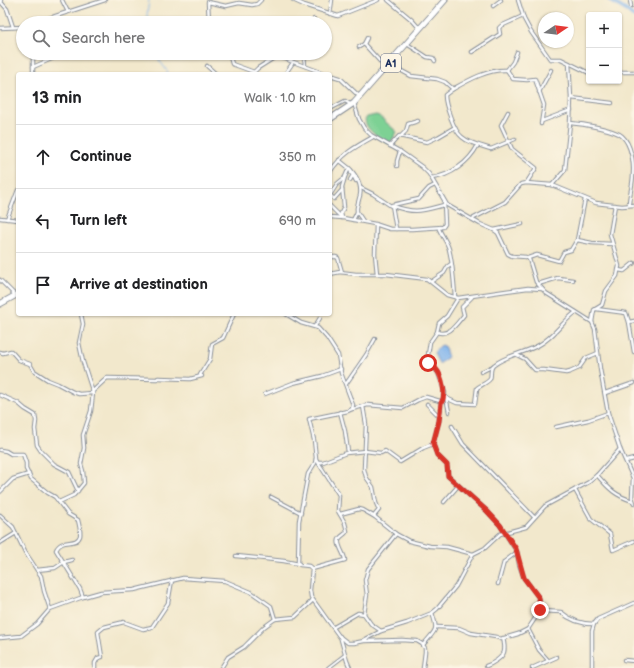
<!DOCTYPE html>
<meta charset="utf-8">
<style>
body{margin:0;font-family:"Balsamiq Sans",sans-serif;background:#f2f2f2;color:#202124}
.controls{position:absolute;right:12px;top:12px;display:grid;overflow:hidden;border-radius:4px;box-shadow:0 1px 3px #0004}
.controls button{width:36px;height:36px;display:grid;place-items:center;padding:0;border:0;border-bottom:1px solid #e0e0e0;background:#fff;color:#202124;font:20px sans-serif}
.compass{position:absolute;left:538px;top:12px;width:36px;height:36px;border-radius:50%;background:#fff;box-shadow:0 1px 3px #0004;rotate:77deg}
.stop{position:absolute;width:12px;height:12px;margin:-9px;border:3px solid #d93025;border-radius:50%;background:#fff}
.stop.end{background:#d93025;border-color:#fff;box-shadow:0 1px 4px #0008}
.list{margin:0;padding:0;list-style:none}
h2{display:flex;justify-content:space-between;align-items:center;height:52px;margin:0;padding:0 16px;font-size:17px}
h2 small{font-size:13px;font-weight:400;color:#757577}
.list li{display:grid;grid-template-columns:26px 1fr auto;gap:12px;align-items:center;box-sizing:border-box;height:64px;padding:0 16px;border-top:1px solid #e0e0e0}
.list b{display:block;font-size:15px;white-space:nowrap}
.list em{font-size:13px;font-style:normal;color:#757577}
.icon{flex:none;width:22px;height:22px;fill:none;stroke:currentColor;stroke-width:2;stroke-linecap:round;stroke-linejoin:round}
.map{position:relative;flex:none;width:634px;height:668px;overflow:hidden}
.search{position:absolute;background:#fff;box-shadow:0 1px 3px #0004;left:16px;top:16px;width:316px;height:44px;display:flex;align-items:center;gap:10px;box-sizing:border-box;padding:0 14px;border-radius:22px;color:#757577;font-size:15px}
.panel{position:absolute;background:#fff;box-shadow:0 1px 3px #0004;left:16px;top:72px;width:316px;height:244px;border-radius:4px}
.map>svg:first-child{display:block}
</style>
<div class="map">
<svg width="634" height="668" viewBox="0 0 634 668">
<rect width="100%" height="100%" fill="#fcf5e5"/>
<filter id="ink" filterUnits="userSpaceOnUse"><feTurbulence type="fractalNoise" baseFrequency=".025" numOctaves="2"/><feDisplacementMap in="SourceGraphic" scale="8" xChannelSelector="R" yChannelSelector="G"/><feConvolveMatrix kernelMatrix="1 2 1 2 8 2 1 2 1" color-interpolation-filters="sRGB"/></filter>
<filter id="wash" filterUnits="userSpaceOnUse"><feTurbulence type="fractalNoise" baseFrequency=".012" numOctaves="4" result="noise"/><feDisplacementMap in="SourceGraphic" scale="16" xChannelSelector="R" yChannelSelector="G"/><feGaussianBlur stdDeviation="0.9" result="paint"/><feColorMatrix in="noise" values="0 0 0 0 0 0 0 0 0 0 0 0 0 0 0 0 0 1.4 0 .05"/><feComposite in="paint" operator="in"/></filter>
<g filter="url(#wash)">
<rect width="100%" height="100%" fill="#f2e8cc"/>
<path fill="#7dd194" stroke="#4c8079" d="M 376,115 L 379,116 L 397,132 L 391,142 L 388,143 C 380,138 366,131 365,120 L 367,117 Z"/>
<polygon fill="#7fb3ec" stroke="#4d71a5" points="441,345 444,346 448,357 439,364 434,353 436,350"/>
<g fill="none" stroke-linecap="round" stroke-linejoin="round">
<g stroke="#7fb3ec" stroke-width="1">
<polyline points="149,0 147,15 148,20 154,23"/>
<polyline points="162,23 172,21 176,23"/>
<polyline points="160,53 159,60 168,72 166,74"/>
</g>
<polyline stroke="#7fb3ec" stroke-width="3.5" points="609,0 629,12 634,17"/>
</g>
</g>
<g filter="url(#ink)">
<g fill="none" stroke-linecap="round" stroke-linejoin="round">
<defs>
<g id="minor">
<polyline points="1,0 0,1 7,9 13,27"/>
<polyline points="62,0 68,12"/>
<polyline points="293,0 304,5 338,16 378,0"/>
<polyline points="388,0 412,20 420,29"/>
<polyline points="518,0 524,19 531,32 550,59 561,59 589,73"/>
<polyline points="630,0 631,6"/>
<polyline points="493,6 501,0"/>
<polyline points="330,14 332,0"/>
<polyline points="34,23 105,0"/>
<polyline points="70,23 74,21"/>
<polyline points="209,23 208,2 226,6 239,3 252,5 257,4 261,0"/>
<polyline points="314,23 314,19"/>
<polyline points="0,28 23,27"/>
<polyline points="367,38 364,44 385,67"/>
<polyline points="407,44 427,57 433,58 435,61"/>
<polyline points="359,47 364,44"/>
<polyline points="472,52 500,34 499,28 501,26 523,16"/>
<polyline points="30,53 33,59 33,74"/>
<polyline points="229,53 232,64 254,72"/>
<polyline points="304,53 305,66"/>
<path d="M 569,63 L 571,98 L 570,123 C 582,124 614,129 622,136 C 631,144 634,163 633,174 C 633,185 629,195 629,205"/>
<path d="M 389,64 L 411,76 L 437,79 L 445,82 L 453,89 C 469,80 488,69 507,70 L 513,62 L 517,52"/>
<polyline points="207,66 216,74"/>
<polyline points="33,67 65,53"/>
<polyline points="507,70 513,79 527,80 535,79 544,105 541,124"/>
<polyline points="619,72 634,72"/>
<polyline points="252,74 258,68 277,56 326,74"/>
<polyline points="285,74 292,64"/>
<polyline points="330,75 340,78 360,97"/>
<path d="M 453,89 L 445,95 C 445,105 454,131 462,137 C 470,144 482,146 491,149 L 515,139"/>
<polyline points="539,92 551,70"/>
<polyline points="571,98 612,103"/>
<polyline points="354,103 359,119 364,128 371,135 401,152 422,167 429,174 447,205 480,224 494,230 498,233 508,254 512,256 526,257 529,259 536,282 546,293 592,322 595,329 600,369 608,413 620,449 633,478 632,497 634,503"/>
<polyline points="330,109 345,101 352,105"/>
<polyline points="508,112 501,125 512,149 536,168 527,182"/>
<polyline points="542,121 571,110"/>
<polyline points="401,136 406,131 408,124 418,121"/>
<polyline points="390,146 399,136 427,142 438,137 455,127"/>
<polyline points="339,160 349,168"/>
<polyline points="397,166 397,161 400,151"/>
<path d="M 351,170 C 359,179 363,188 359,199 C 358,204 356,207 357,212 L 353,220"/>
<path d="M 330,172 C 342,154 355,147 373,137"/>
<polyline points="353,175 356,181"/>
<path d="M 431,178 C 451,176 469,162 478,145"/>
<polyline points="552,185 565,170 570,123"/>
<polyline points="361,188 373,194 391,206"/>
<polyline points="330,195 337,184 343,179"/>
<polyline points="330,195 334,199 342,190"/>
<polyline points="330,206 342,218 341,213 344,207 342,187 345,177 349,168 351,170 351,173 353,175 350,180"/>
<path d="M 393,206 C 416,214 421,211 444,205"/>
<polyline points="357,212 363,221"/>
<polyline points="330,217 343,218 375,224 390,229 412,229 443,227 445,224 444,202"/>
<polyline points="0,218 18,220"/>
<polyline points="7,219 18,190"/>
<polyline points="472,219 505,202 521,184 526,183 552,185 596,203 622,206 634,205"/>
<polyline points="376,224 375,254 377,274"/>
<path d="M 440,227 L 439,229 C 442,236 447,242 449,249 C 453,265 454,282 455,297"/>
<polyline points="396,229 392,205 419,199 429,188 435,185"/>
<polyline points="494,230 522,224"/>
<polyline points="577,240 585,199"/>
<polyline points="330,257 336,257 338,258 342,272"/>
<polyline points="528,258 537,255 559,261 564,252 571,250 577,240 592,243 612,244"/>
<polyline points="618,270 624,271 634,263"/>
<polyline points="330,274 340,272 356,274 386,274 427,279 447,295 458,298 506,291 528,288 542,289"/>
<polyline points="0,280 15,295"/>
<polyline points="432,281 444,273 448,266 451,264"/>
<polyline points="538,284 558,278 573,280"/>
<polyline points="596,309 626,313 629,322 634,352"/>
<polyline points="286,314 301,323 318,328 327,338 338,355 341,373 353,405 352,409 348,411 309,419 314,440 316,458 315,463 308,474 299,521 298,563 300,565 309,566 312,569 310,590 311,597 339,636 348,643 354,643 364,641 402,640 417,641 422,644 425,648 425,652 423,668"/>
<polyline points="592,322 594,310 602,305 606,291 617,276 619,266 610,234 615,205"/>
<polyline points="629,322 634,321"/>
<polyline points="315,326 320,318"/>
<path d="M 437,332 C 449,337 457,323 464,315 L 462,307 L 472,297"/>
<polyline points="0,352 3,353 11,351 19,360 30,364 34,371 48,380 58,384 73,392 79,394 93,393"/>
<polyline points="517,355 525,359 535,370 544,370 566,373 570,372 579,368 586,358 598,353"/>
<polyline points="481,372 491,367"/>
<polyline points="158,378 190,379 202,376 200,375 210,359 212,344 223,338 234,314"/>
<polyline points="346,384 366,355 375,339"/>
<polyline points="93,391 107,378 157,379"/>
<polyline points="445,393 438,372 428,363 428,355 430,342 437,332 439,323 447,316 458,298"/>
<polyline points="605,393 634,383"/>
<polyline points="265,394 293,383 322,376 341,369"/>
<polyline points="0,395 18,403 25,409 35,415 36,421 35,429 37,445 41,451 54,464 69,472 78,491"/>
<polyline points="446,397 449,412"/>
<path d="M 446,398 L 457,403 L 475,404 L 477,388 C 481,385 487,383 490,379 C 492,374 489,368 494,365 C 507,355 525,353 539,345 C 554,337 563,321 576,312"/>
<polyline points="427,404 439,416"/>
<polyline points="363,406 366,424 364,469 366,477 373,487 376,503 379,510 374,516"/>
<polyline points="352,409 368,405 403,408 418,400 426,397 440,401 441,402"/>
<polyline points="340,412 345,431 348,452"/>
<polyline points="452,426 463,444 534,517"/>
<polyline points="556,427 588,420 608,413"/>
<path d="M 0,450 L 6,451 L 11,454 L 23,454 L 26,463 L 26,469 L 31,479 L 48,493 L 55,497 L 68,514 L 78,520 C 79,524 81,532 80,536 C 76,547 62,537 56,550 L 80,589 L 83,597"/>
<polyline points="365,451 381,453 385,451 400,462 423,448 433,444"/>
<polyline points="626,461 634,459"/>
<polyline points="319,462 323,462 346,453 365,451"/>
<path d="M 597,475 C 609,489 616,496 633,501"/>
<polyline points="575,490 591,519 610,534 613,550 634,541"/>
<polyline points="0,492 13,479 29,474"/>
<polyline points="271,497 301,513"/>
<polyline points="59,502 74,495 84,483 83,471 81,464 84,448 83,435 91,411 93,393 83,362 79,343 83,324 81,314"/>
<polyline points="444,502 458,486"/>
<polyline points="340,514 359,509 363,510 375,517 396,534 409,541 430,546 447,547 473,554"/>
<polyline points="0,515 13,527 25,552 41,576 44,591 50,609"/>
<polyline points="0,543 16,533"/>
<polyline points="236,556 284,561 299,564"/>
<path d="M 312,569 L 345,560 C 345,554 335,543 340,538 C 342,535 345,535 347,531 L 345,523 L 338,511 L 339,495 L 316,459"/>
<polyline points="37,570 55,568 64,562 72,560"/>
<polyline points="498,584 504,562 517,552"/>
<path d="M 540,611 L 561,612 C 570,620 581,624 594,624"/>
<polyline points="364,614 367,595 365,580 368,569 396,534"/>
<polyline points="334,627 358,613 364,614 371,624 381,631"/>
<polyline points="437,627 459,628 471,633 496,637 501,639 518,634 528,629 540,611 539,598 524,578 519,564 517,552 500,525 487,511 448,476 447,465 437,455 433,444 439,421 441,403 443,400 444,391"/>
<polyline points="528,629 539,650 548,660"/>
<polyline points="340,636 347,661 350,668"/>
<polyline points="0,638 21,636 37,624 50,609 83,597 101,592 134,590 183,578 225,581 251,592 271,606 275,619"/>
<polyline points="364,640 381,631 407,623 432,613 437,609 456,586 473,554 485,548 500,534 526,527 545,506 589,482 597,475 620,449"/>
<path d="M 423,645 C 435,630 439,632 432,613"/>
<polyline points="624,660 634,661"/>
<path d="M 486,666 C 492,664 502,658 504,652 C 505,648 504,642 503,638"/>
<polyline points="95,668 95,663 98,658 102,657 98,632 104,627 124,622 143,629 152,627 168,603 172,580"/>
<polyline points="221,668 228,657 244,647 264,627 275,619 295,617 313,600"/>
<polyline points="328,668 345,655"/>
<polyline points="532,668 557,657"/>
<polyline points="592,668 592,631 594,624 598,619 634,603"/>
</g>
<g id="highway">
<polyline points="330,119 354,103 445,0"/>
<polyline points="0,304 18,294"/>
</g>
</defs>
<use href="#minor" stroke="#868c95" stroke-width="4.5"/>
<use href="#highway" stroke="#868c95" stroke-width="7"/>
<use href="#minor" stroke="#fff" stroke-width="2.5"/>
<use href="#highway" stroke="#fff" stroke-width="5"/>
</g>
</g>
<g fill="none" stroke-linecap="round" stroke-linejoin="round" filter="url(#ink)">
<path stroke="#d93025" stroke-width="5" d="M 428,363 C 431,365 434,366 436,369 C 442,376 447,395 441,403 L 439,421 L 433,444 L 437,455 L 447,465 L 448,476 L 487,511 L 500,525 L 516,549 L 524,578 L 539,598 L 540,610"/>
</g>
<g text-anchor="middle" stroke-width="3.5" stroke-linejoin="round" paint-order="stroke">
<rect fill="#fcf5e5" stroke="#5e6a86" stroke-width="1" x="381" y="54" width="20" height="18" rx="3"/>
<g font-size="11" font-weight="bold" fill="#1b2f5e">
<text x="391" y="67">A1</text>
</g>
</g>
</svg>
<div class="controls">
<button>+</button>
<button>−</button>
</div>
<svg class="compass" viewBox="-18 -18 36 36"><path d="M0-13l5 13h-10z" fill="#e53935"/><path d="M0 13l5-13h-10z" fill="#757577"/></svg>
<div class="stop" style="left:428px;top:363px"></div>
<div class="stop end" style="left:540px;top:610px"></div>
<div class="search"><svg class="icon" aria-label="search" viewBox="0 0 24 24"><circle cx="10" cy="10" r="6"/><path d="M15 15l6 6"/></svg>Search here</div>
<section class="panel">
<h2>13 min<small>Walk · 1.0 km</small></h2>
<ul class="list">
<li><svg class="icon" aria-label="ahead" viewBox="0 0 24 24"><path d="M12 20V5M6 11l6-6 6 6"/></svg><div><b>Continue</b></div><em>350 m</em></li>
<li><svg class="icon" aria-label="left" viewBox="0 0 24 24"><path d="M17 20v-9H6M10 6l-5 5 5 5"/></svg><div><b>Turn left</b></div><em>690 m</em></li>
<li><svg class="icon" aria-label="arrive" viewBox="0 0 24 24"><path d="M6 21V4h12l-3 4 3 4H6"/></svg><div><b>Arrive at destination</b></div></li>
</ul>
</section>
</div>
